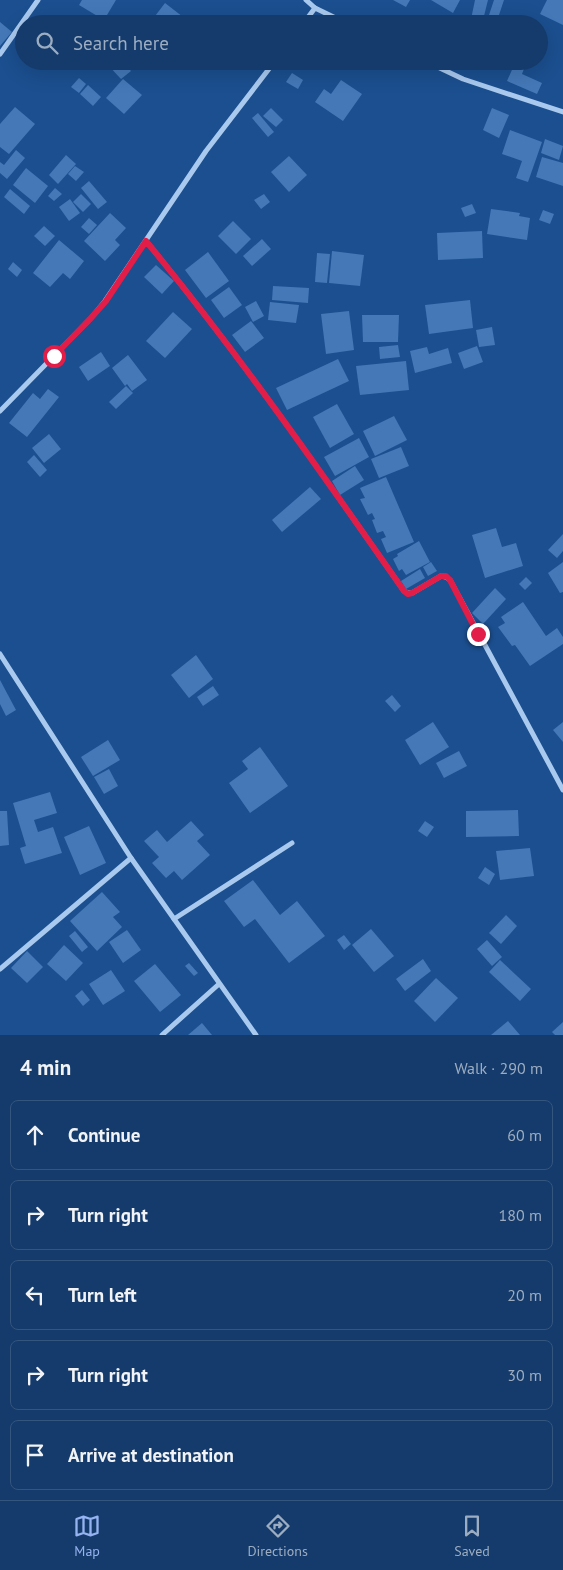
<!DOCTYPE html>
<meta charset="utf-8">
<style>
body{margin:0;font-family:"PT Sans",sans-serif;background:#214673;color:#f1f3f6}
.stop{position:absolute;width:15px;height:15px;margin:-11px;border:4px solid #e11d48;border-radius:50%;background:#fff}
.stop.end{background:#e11d48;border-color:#fff;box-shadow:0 1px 5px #0008}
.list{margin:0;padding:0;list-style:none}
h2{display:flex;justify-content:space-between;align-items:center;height:65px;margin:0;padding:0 20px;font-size:21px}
h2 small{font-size:16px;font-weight:400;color:#9dadc1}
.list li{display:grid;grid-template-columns:32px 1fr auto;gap:15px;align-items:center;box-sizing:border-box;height:70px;margin:0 10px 10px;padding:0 10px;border:1px solid #33557e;border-radius:8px}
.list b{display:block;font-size:19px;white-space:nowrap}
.list em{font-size:16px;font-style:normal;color:#9dadc1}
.icon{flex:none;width:28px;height:28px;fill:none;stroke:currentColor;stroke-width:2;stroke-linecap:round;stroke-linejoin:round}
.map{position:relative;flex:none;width:563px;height:1035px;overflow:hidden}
.search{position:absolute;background:#143b6b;box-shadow:0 5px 20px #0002;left:15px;right:15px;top:15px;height:55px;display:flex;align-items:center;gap:12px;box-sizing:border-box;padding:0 18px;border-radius:28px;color:#9dadc1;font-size:19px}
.sheet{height:465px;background:#143b6b}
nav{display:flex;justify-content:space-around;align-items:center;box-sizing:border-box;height:70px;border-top:1px solid #33557e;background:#143b6b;font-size:14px;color:#9dadc1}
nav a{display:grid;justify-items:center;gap:2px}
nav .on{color:#95b2f1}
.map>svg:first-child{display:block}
</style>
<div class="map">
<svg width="563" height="1035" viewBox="0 0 563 1035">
<rect width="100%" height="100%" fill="#1b4f8f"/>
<g fill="#4478b7">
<polygon points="82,0 116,0 104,20 79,5"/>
<polygon points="393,0 410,0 406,7"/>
<polygon points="431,0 460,0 453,13"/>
<polygon points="475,0 488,0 482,24 470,24"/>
<polygon points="494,0 504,0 496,24 486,24"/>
<polygon points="547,0 563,0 563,25 540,14"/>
<polygon points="165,3 187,20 184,24 149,24"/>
<polygon points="0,22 12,32 0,46"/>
<polygon points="110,61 122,61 131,71 121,79 107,64"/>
<polygon points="516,61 527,61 522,74 542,83 537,94 507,81"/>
<polygon points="292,73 303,80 298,89 286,82"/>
<polygon points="79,78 86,84 79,93 71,87"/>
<polygon points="123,79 142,95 124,114 106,98"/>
<polygon points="341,80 362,94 343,121 315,102 324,89 331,94"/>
<polygon points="88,85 101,97 93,106 80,94"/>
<polygon points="15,107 35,124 9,154 0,147 0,124"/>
<polygon points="271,108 283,120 276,127 263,116"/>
<polygon points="492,108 509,115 499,138 483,130"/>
<polygon points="258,113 274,132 268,137 252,118"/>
<polygon points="510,130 542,142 528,182 516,178 522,161 502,154"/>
<polygon points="545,139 563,146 559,160 541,153"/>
<polygon points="16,150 25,158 7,179 0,173 0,162 4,165"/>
<polygon points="66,155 76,164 58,184 49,175"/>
<polygon points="289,156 307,175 289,192 271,172"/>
<polygon points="542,157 563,163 563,186 536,177"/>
<polygon points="75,166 84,172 76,181 68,174"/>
<polygon points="26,168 48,186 35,203 13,185"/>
<polygon points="89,181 107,202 98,209 81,188"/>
<polygon points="55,188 62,194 54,201 48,196"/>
<polygon points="10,189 30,206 24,214 4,197"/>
<polygon points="81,194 91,204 83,212 73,202"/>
<polygon points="264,194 270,202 261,209 254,200"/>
<polygon points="70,199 80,213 69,221 59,207"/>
<polygon points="472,204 476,213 465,217 461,208"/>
<polygon points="491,209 520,213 519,216 530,218 527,240 487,234"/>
<polygon points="543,210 554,214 550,224 539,220"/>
<polygon points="110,213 126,228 115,240 120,245 105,261 84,241"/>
<polygon points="89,218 97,225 89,234 81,227"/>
<polygon points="233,221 251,239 236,254 218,236"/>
<polygon points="44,226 55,236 45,246 34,236"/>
<polygon points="482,231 483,258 438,260 437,233"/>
<polygon points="262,239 271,249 252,266 243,256"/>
<polygon points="59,240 84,261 70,279 63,273 50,287 33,273"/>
<polygon points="332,251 364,255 360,286 329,283"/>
<polygon points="208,252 229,281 206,298 185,270"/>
<polygon points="317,253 330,254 327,283 315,282"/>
<polygon points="13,262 22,270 17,277 8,269"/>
<polygon points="156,265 174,281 162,294 144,277"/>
<polygon points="273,286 309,288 308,303 272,300"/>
<polygon points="229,287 242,305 224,318 211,300"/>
<polygon points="470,300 473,328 429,334 425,305"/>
<polygon points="256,301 264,316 253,322 245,307"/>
<polygon points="270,302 299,305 296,323 268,320"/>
<polygon points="349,311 354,350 326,354 321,314"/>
<polygon points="173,312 192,329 165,358 146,341"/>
<polygon points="362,315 399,315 398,342 363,342"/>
<polygon points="251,321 264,338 245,352 232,335"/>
<polygon points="492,327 495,345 479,347 476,330"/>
<polygon points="398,345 400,357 380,359 379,347"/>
<polygon points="477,346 483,362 464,369 458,353"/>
<polygon points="427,347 429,354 448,348 452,363 415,373 410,351"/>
<polygon points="101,352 110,366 88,381 79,367"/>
<polygon points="128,355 147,380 132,391 127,384 125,386 112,368"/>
<polygon points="338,359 349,381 287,410 276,388"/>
<polygon points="406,361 409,390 360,395 356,366"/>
<polygon points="126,386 133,393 116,409 109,402"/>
<polygon points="48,389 59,397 27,437 9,423 33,393 40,399"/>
<polygon points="337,404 354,434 330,448 313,417"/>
<polygon points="394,416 407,440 375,456 363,431"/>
<polygon points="49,434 61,449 44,463 32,448"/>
<polygon points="359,438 369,457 335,476 324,457"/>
<polygon points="401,447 409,466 379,478 371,459"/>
<polygon points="34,455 47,470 40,477 27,462"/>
<polygon points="355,466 364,480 340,495 332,481"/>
<polygon points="386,477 414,542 387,553 381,539 386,537 383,531 377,533 372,520 375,519 372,513 368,515 360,499 365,498 360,488"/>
<polygon points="310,487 321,499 282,532 272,520"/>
<polygon points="496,528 502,547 516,543 523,566 485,578 472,535"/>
<polygon points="563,534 563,551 557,558 548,550"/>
<polygon points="419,541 430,562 406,575 402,569 399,571 393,559 398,556 397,554"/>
<polygon points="431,562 437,571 428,576 423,567"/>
<polygon points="563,562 563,592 560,593 548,573"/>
<polygon points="420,569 425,578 406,589 401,581"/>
<polygon points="526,577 532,583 525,590 519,584"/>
<polygon points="495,588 506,599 483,624 472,613"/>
<polygon points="523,602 546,636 557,628 563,637 563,644 530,666 515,645 512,646 498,627 505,623 501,617"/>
<polygon points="196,655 213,679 189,698 171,675"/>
<polygon points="0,680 16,710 6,716 0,704"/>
<polygon points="213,686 219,695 203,706 197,697"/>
<polygon points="392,695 401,706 395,712 385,701"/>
<polygon points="433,722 449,747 420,765 405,740"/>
<polygon points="563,722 563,742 553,730"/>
<polygon points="108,740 120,760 93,776 81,757"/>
<polygon points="260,747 288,786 250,813 229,783 248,769 242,761"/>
<polygon points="459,751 467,766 444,778 436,763"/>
<polygon points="109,769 118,786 104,794 94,777"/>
<polygon points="50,792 57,813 34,820 38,832 53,827 62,853 25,864 20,848 26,846 13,803"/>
<polygon points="518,810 519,836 466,837 466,811"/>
<polygon points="0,811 7,811 9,845 0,846"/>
<polygon points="191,821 204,835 197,841 210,855 182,880 174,871 166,878 152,863 159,857 144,841 157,830 167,842"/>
<polygon points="425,821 434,827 427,837 418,831"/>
<polygon points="89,826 106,863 80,875 64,837"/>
<polygon points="530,848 534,876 500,880 496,851"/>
<polygon points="485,867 495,874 489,885 478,878"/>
<polygon points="253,880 280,915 297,901 325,936 289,963 255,919 244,927 224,901"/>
<polygon points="102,892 120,912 113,917 122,927 97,951 70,921"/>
<polygon points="506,915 517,926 501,944 489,933"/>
<polygon points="371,929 394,956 374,972 352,945"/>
<polygon points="127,930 141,950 123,963 109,942"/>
<polygon points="75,931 88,947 82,952 69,936"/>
<polygon points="344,935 351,944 344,950 337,940"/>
<polygon points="487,940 502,957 492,966 477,949"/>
<polygon points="64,945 83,963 66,981 47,964"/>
<polygon points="27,951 43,967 27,983 11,968"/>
<polygon points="423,959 431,971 405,991 396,979"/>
<polygon points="500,960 531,989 520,1001 489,972"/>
<polygon points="189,963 198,973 194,976 185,966"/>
<polygon points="155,964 181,995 160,1012 134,981"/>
<polygon points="111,970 125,991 103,1005 89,984"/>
<polygon points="436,978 458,998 435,1022 414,1001"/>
<polygon points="82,990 90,1000 83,1006 75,996"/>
<polygon points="508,1021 520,1035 491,1035"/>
<polygon points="563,1022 563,1035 555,1035 552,1032"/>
<polygon points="202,1023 212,1035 188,1035"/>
</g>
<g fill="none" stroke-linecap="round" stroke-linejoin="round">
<g stroke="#a9c9ee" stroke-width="5">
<polyline points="306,0 315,8 348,24"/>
<polyline points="303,24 315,8"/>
<polyline points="0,54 38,0"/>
<polyline points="425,61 463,79 563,112"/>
<path d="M 146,241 C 238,353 321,472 404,591 L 408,593 L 412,593 L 441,576 L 446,577 L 450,580 L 563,790"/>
<polyline points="0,411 91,318 105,301 206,151 275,61"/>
<polyline points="0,654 131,858 256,1035"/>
<polyline points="174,919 292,843"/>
<polyline points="0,969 131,858"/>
<polyline points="162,1035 219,984"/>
</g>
</g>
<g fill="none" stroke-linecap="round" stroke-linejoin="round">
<path stroke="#e11d48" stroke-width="6" d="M 54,356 L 91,318 L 106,301 L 146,241 C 238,353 321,472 404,591 L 408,594 L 412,593 L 441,576 L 446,576 L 450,580 L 478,634"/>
</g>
</svg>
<div class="stop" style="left:54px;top:356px"></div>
<div class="stop end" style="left:478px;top:634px"></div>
<div class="search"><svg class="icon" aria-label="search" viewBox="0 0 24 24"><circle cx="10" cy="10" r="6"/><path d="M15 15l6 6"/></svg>Search here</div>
</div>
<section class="sheet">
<h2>4 min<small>Walk · 290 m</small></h2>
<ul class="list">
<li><svg class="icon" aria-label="ahead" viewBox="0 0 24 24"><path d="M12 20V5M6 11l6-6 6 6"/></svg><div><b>Continue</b></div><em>60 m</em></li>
<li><svg class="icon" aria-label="right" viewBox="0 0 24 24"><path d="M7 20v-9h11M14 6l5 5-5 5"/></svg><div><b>Turn right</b></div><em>180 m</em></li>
<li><svg class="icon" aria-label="left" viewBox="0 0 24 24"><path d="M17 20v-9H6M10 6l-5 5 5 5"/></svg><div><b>Turn left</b></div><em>20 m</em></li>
<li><svg class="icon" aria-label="right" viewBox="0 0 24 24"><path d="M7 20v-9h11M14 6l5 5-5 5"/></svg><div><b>Turn right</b></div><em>30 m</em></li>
<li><svg class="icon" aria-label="arrive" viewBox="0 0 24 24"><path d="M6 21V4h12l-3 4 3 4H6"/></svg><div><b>Arrive at destination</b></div></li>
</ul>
</section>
<nav>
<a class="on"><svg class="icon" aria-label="map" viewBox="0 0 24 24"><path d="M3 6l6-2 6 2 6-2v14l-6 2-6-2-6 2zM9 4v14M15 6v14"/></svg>Map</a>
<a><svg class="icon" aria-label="directions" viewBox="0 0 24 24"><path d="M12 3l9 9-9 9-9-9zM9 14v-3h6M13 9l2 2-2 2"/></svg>Directions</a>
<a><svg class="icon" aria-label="saved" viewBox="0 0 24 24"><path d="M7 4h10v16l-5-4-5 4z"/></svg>Saved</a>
</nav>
